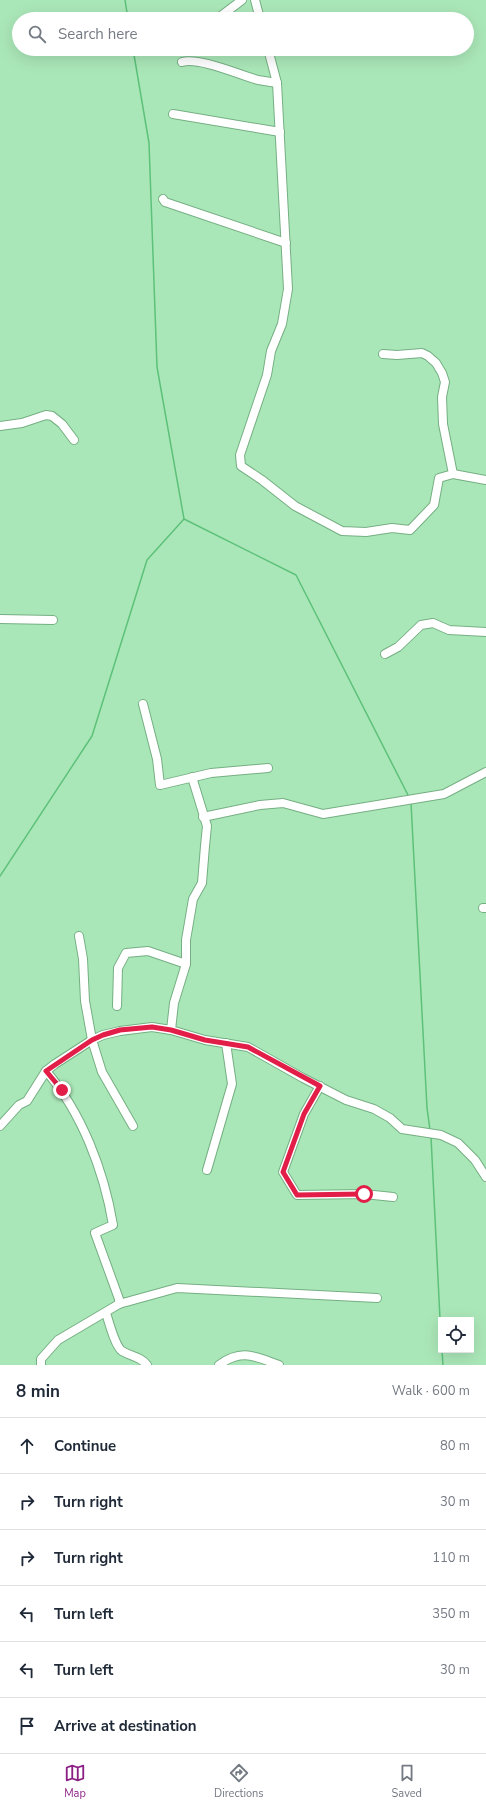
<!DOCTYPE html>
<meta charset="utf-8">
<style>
body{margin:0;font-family:"Nunito Sans",sans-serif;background:#f2f2f3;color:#1f2937}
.controls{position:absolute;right:12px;bottom:12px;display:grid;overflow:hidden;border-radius:0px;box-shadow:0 4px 16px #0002}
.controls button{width:36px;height:36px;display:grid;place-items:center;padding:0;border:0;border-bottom:1px solid #e0e1e3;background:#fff;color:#1f2937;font:20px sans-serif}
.stop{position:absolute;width:12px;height:12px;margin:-9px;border:3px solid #e11d48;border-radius:50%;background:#fff}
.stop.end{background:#e11d48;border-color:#fff;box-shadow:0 1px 4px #0008}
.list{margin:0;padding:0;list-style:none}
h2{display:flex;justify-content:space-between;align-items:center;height:52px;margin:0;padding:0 16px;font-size:17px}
h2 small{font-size:13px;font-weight:400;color:#747a83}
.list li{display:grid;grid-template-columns:26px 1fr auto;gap:12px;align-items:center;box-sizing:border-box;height:56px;padding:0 16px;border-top:1px solid #e0e1e3}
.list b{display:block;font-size:15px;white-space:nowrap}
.list em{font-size:13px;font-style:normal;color:#747a83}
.icon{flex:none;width:22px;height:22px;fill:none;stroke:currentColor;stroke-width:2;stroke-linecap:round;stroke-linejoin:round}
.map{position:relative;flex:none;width:486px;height:1365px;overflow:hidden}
.search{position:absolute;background:#fff;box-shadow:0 4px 16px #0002;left:12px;right:12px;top:12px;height:44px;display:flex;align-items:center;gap:10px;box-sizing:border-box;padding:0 14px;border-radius:22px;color:#747a83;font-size:15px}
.sheet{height:388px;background:#fff}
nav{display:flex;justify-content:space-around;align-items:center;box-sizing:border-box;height:56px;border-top:1px solid #e0e1e3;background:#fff;font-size:11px;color:#747a83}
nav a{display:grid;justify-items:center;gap:2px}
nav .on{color:#8b1f84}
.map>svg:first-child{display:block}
</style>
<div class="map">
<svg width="486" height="1365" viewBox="0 0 486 1365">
<rect width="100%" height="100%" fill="#aae7b8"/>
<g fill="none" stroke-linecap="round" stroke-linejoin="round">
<g stroke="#5dc17a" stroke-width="1.5">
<polyline points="125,0 128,19"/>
<polyline points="133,49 149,143 157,367 184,519 296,575 409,797"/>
<polyline points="411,803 427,1108 430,1130"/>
<polyline points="0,876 92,736 147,560 184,519"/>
<polyline points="431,1137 441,1339"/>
<polyline points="442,1350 443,1365"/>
</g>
<defs>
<g id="minor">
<polyline points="255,0 260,19"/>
<polyline points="217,19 242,0"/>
<polyline points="268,49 277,83 288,289 282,324 271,351 267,375 240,455 241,466 262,480 295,506 342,531 366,532 392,528 410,530 434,505 439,478 453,474 486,480"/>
<path d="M 182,62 C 199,57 240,75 258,80 C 264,81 271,82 277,83"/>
<polyline points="173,114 280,132"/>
<polyline points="163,199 165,202 286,243"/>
<polyline points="383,354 397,355 422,353 428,356 436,363 442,373 445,382 442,397 443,424 453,474"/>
<polyline points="0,426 22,423 46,415 52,416 62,424 74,440"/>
<polyline points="0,619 53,620"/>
<polyline points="385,654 398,647 421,625 433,623 449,630 486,632"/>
<polyline points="143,704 157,759 160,785 211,773 268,768"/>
<polyline points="203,817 260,805 283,803 323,814 444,794 486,772"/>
<polyline points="483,908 486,908"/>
<polyline points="79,936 83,959 85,1001 92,1040 102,1072 133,1126"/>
<polyline points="117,1006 118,968 126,953 148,951 186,964"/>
<polyline points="171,1030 174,1003 186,964 186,940 193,899 202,883 205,846 207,826 192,777"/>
<path d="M 46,1071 C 82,1113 104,1171 113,1225 L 95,1233 L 119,1299 L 119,1304"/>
<polyline points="320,1086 304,1114 283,1172 297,1195 364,1194 393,1197"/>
<polyline points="0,1126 19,1105 27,1101 46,1071 55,1064 92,1040 103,1035 120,1031 152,1027 171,1030 205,1040 248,1047 303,1078 346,1100 374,1109 390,1118 402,1129 441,1135 458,1143 475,1160 486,1177"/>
<polyline points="207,1170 232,1084 226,1043"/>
<path d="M 106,1313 C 109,1322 115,1346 122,1351 C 132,1357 140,1356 147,1365"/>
<polyline points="41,1365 41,1359 58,1340 119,1304 177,1288 377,1298"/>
<path d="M 219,1365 C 242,1348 256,1357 279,1365"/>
</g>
</defs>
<use href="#minor" stroke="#75af83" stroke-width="10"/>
<use href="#minor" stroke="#fff" stroke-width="8"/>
</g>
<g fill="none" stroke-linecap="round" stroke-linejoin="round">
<polyline stroke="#e11d48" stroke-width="5" points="62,1090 46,1071 92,1040 103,1035 120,1030 152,1027 171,1030 205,1040 248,1047 320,1086 304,1114 283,1172 297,1195 364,1194"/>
</g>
</svg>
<div class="controls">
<button><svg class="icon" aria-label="locate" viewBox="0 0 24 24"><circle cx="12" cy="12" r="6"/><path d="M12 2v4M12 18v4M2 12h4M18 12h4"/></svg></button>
</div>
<div class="stop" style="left:364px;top:1194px"></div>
<div class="stop end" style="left:62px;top:1090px"></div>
<div class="search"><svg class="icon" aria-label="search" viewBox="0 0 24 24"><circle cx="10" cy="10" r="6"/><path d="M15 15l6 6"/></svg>Search here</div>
</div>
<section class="sheet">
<h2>8 min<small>Walk · 600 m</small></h2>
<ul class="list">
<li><svg class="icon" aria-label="ahead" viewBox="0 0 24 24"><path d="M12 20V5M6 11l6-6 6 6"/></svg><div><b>Continue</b></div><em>80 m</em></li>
<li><svg class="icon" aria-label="right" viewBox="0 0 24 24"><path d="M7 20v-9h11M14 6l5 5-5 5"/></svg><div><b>Turn right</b></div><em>30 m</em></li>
<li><svg class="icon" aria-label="right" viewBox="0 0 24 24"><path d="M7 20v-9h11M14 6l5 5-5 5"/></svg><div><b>Turn right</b></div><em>110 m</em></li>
<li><svg class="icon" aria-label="left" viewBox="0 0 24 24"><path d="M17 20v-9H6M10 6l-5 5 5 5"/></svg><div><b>Turn left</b></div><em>350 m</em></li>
<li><svg class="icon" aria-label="left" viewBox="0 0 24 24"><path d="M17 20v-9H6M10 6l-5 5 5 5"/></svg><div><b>Turn left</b></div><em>30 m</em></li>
<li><svg class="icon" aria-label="arrive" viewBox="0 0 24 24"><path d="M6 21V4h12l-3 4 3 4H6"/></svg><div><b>Arrive at destination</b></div></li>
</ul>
</section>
<nav>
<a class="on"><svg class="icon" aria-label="map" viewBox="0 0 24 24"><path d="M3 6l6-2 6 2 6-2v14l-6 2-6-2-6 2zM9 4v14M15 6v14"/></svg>Map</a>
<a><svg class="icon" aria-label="directions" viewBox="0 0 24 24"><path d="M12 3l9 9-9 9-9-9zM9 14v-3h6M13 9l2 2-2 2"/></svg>Directions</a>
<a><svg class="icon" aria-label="saved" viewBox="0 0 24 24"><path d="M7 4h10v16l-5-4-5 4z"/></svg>Saved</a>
</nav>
